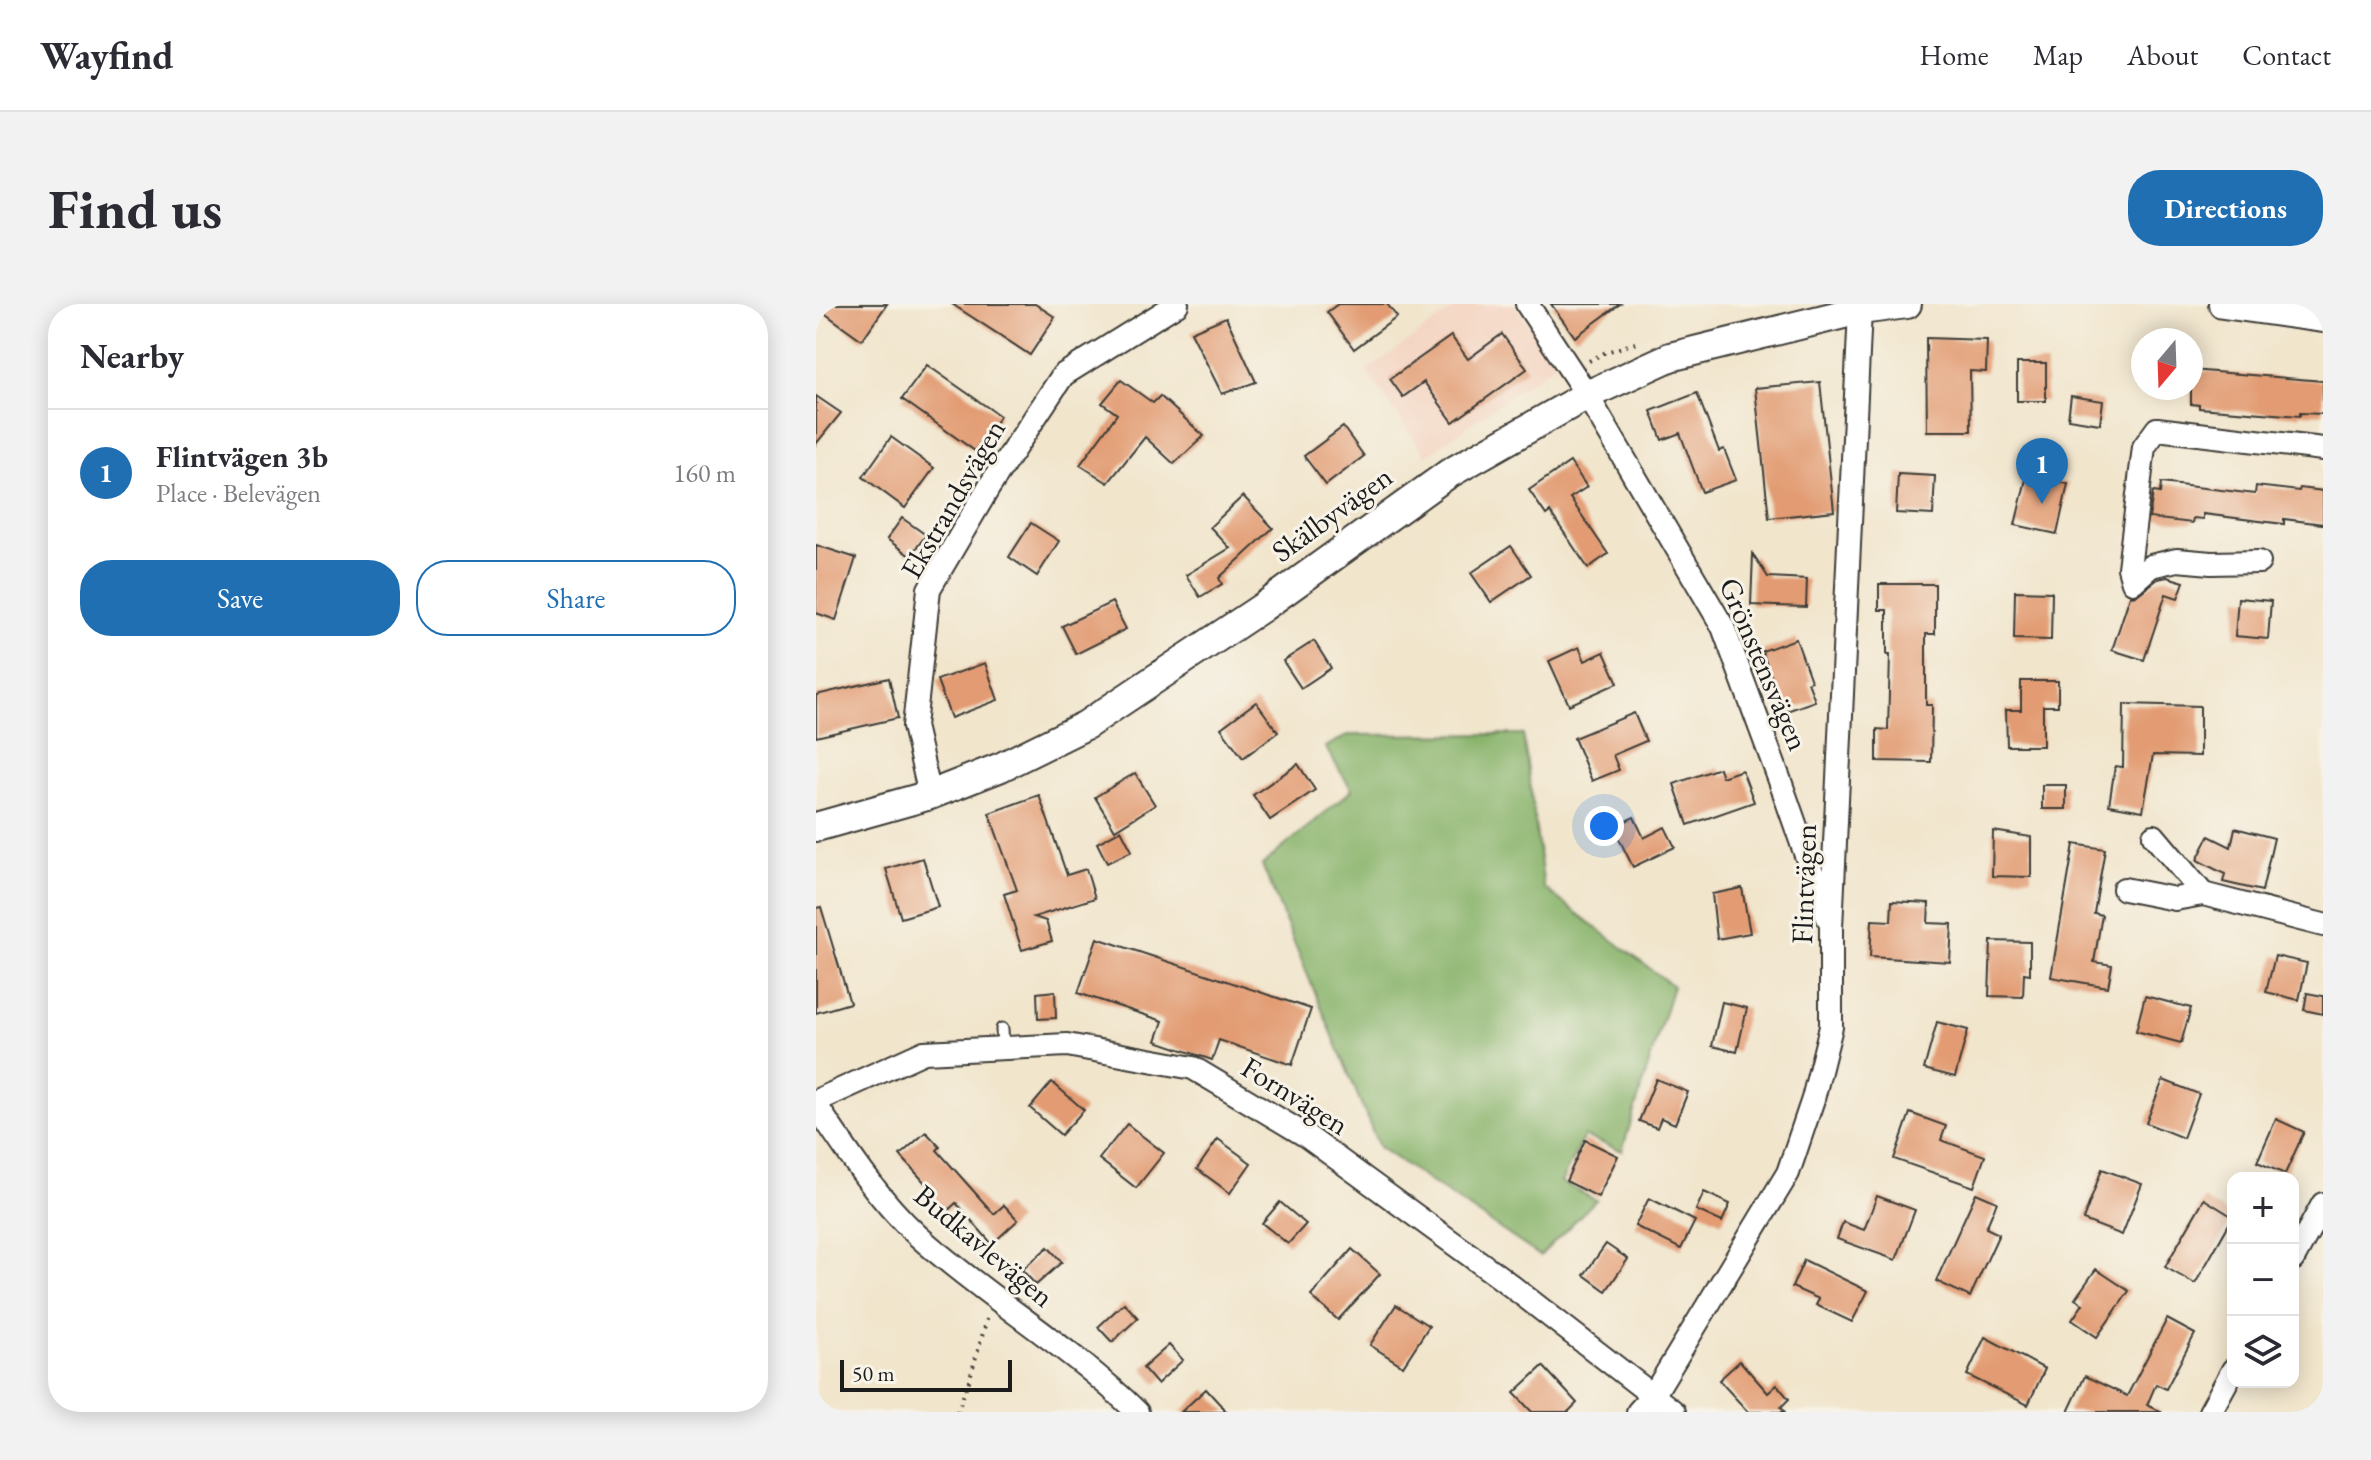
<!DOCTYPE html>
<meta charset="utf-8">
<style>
body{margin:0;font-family:"EB Garamond",serif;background:#f2f2f3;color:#2b2b33}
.controls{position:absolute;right:24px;bottom:24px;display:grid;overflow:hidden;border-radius:16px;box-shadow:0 4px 20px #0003}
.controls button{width:72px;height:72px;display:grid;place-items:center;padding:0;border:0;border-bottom:2px solid #e1e1e2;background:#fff;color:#2b2b33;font:40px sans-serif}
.compass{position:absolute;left:1315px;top:24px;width:72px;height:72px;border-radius:50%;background:#fff;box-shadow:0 4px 20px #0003;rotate:199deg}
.scale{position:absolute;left:24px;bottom:20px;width:172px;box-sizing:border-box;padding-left:8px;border:4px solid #1c1c1c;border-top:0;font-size:22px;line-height:28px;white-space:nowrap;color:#1c1c1c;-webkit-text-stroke:6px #f7f3e8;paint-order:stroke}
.you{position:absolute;left:788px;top:522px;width:28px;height:28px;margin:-20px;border:6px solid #fff;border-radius:50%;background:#1a73e8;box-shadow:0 0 0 12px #1a73e833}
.badge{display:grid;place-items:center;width:52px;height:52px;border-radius:50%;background:#1f6fb2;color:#fff;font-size:26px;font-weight:700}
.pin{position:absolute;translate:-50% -66px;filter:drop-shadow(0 2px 4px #0008)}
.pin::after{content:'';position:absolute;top:42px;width:28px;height:24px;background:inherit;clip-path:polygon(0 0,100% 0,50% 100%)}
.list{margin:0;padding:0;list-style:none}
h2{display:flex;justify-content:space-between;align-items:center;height:104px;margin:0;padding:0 32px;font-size:34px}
h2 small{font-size:26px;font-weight:400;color:#7c7c81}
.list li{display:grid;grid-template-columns:52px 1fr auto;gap:24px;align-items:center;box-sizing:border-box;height:128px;padding:0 32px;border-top:2px solid #e1e1e2}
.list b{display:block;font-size:30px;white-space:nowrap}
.list p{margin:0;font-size:26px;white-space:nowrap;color:#7c7c81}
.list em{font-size:26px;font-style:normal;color:#7c7c81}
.actions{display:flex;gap:16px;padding:24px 32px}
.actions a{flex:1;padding:18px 0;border:2px solid #1f6fb2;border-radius:32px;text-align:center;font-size:28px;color:#1f6fb2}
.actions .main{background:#1f6fb2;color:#fff}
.icon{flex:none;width:44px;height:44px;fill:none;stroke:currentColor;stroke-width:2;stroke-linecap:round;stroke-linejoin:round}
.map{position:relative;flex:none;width:1507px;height:1108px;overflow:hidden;border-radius:32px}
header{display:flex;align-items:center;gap:48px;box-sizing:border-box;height:112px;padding:0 40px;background:#fff;border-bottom:2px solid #e1e1e2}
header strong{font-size:38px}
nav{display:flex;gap:44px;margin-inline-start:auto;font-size:28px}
.intro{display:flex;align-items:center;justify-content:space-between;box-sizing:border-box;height:192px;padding:0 48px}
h1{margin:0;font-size:56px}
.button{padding:20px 36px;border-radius:32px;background:#1f6fb2;color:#fff;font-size:28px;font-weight:700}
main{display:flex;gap:48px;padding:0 48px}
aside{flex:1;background:#fff;border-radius:32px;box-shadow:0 4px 20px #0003}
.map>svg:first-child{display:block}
</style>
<header>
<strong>Wayfind</strong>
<nav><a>Home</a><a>Map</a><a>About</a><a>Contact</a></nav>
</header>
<div class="intro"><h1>Find us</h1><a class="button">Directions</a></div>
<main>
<aside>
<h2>Nearby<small></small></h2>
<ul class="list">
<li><span class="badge">1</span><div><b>Flintvägen 3b</b><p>Place · Belevägen</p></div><em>160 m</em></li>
</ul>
<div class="actions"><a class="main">Save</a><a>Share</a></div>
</aside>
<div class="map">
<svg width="1507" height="1108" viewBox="0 0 1507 1108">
<rect width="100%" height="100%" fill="#f7f3e8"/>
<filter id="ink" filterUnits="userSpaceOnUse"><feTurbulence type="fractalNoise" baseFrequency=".0125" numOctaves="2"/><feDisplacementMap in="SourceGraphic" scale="16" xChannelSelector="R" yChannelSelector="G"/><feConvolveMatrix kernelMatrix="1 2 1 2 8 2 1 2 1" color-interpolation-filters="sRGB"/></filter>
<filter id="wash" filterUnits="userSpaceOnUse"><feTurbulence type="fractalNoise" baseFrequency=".006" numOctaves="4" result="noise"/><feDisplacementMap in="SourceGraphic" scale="32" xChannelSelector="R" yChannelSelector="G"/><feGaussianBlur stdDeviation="1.8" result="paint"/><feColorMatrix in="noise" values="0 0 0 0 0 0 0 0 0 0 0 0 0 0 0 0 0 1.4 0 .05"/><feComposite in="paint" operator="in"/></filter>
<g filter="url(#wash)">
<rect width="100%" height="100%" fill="#f1e5cc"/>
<polygon fill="#f4d3c0" points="644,0 698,0 740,59 610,152 550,67"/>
<polygon fill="#88b36b" stroke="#526844" stroke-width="2" points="707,430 728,584 857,682 806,847 768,832 745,878 780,896 724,952 563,843 446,561 536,486 509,443 533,431"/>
<g id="blocks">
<g fill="#e29b72">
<polygon points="0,0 71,0 46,36 0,3"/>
<polygon points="136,0 219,0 239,13 214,51"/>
<polygon points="522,0 571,0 581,13 538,45 511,8"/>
<polygon points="735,0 804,0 759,33"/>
<polygon points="410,13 440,78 406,90 375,28"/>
<polygon points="686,30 711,65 637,118 608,78 587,93 574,75 635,32 652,55"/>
<polygon points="1110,34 1171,36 1170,68 1154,67 1155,127 1111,127"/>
<rect x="1201" y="59" width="29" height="38"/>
<polygon points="111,61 184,112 159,147 86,95"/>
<polygon points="1375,66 1507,77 1507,110 1484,109 1484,112 1383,104 1383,101 1375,100"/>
<polygon points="305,76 337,99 344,92 388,132 358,160 329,133 292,179 264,161 301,110 286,99"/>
<polygon points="1004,78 1018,207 953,214 939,84"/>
<polygon points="881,89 903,147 908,145 920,176 886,188 864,129 846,136 835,107"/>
<polygon points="0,92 25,109 0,140"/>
<polygon points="1255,92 1287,97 1284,120 1252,115"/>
<polygon points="527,123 548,152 510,181 488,152"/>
<polygon points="75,133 118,164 89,204 47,173"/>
<polygon points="754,158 771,183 754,194 792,250 772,264 734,208 730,211 713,186"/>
<polygon points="1082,170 1119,172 1117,211 1080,209"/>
<polygon points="1211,171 1252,180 1241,230 1199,221"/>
<polygon points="1345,179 1439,190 1440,182 1483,187 1484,184 1507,187 1507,220 1468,215 1468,220 1387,210 1387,215 1377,214 1376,219 1333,214 1337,188 1344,189"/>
<polygon points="427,192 457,224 403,274 406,280 384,293 370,271 414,244 394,223"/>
<polygon points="86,214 110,231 94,252 71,235"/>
<polygon points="215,219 243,237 221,272 193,253"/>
<polygon points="0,241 40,254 20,316 0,309"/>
<polygon points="695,242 715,271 675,298 655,269"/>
<polygon points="937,250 952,273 991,275 990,303 935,301"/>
<polygon points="1351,273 1368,278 1362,294 1350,290 1328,356 1296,346 1314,292 1321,291 1342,275"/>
<polygon points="1063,280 1119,280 1119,330 1110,330 1110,401 1116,401 1115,458 1061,457 1061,425 1072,426 1074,351 1071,351 1071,306 1063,306"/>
<polygon points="1199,287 1236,288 1235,336 1198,335"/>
<polygon points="1422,294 1455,297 1452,335 1419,332"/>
<polygon points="296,298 310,325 260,350 246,322"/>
<polygon points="980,335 995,377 992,378 999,397 968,408 946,347"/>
<polygon points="498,337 515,364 485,384 467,357"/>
<polygon points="763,343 769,357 788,348 802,379 753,401 733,357"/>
<polygon points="169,359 182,396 135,414 121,376"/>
<polygon points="73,374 82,414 0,433 0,391"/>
<polygon points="1205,377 1242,377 1242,402 1227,402 1227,442 1191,442 1190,406 1205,406"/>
<polygon points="440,398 462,428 427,454 405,424"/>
<polygon points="1308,400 1384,402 1384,452 1337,451 1327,507 1293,501 1299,462 1307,463"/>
<polygon points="818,409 830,437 797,451 803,466 776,477 758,434"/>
<polygon points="482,460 499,486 454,516 437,491"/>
<polygon points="903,464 906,473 926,466 938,498 872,521 858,480"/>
<polygon points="319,469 339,501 299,526 279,493"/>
<rect x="1226" y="481" width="24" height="24"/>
<polygon points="223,491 251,571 270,565 279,594 218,613 230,617 236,637 206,646 188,590 201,586 173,509"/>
<polygon points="818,513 828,534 849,523 859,543 817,563 797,523"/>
<polygon points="1419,524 1458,534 1446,587 1407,578 1409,570 1381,556 1393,532 1415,543"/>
<polygon points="305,526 316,547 291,559 281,539"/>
<polygon points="1177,527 1215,533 1215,573 1176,572"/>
<polygon points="1258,540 1289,545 1278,609 1286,611 1278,658 1296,661 1292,683 1235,673"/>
<polygon points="107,554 122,603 85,614 70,565"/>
<polygon points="926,584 934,629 901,635 896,590"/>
<polygon points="1076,597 1113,599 1112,619 1136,620 1134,658 1054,653 1056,616 1075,617"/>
<polygon points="5,603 34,699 0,709 0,604"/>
<polygon points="281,634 495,705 476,761 403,736 396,756 340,737 347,717 262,689"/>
<polygon points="1175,637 1214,638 1214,670 1208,669 1207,693 1173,692"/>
<polygon points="1459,652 1491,659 1483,696 1450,688"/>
<polygon points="239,687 240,714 222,715 221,689"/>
<polygon points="1491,689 1507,692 1507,710 1488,706"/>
<polygon points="1329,692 1375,704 1365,739 1320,727"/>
<polygon points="906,698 931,704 921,748 896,742"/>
<polygon points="1121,718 1152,726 1139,773 1108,765"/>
<polygon points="840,775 872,788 859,820 845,814 841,824 823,817"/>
<polygon points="1347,776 1383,790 1367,834 1330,819"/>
<polygon points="236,778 268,806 245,831 214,804"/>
<polygon points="1094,809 1130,822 1125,836 1169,852 1158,883 1078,855"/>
<polygon points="1460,815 1488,828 1469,870 1441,858"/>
<polygon points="311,820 348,849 320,884 283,855"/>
<polygon points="110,828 124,843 121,846 178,910 188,901 202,916 176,940 140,899 130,908 116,893 119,890 84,851"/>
<polygon points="402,835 435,859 414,889 381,865"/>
<polygon points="769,836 802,852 782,893 750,877"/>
<polygon points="1286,865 1326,880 1306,931 1267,916"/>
<polygon points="888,888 914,900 906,918 880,906"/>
<polygon points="1160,889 1181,898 1170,924 1183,930 1154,993 1120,977"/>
<polygon points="1061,892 1099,906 1080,956 1021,935 1027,918 1048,926"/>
<polygon points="833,894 879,917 865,945 819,922"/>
<polygon points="1388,895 1417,913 1379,980 1349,963"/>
<polygon points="464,898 490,920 472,940 446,919"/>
<polygon points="790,940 812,955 790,987 768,971"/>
<polygon points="232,943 246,958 220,981 206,966"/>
<polygon points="536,945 564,970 522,1016 495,992"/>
<polygon points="988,956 1052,987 1036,1018 1000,1001 1003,995 976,983"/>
<polygon points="1280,965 1313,987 1281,1033 1256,1016 1267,1000 1259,995"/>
<polygon points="308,999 322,1014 296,1038 282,1023"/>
<polygon points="580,1001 613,1022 587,1062 554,1041"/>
<polygon points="1351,1015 1379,1030 1350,1085 1340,1080 1331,1101 1346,1108 1252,1108 1269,1072 1311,1092"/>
<polygon points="1169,1033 1229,1065 1212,1101 1151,1071"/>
<polygon points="353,1041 367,1056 341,1080 327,1064"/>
<polygon points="924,1057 952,1089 961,1081 973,1095 965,1103 969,1108 932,1108 903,1076"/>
<polygon points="727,1062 761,1099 752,1108 716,1108 698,1089"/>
<polygon points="390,1085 411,1108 365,1108"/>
</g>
</g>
</g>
<g filter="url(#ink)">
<use href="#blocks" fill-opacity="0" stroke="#3c3a36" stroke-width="2"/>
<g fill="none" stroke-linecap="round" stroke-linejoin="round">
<defs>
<polyline id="service" points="186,725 187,744"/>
<g id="minor">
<polyline points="711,0 771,91 907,323 964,477 1012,614"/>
<polyline points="1443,258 1395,259 1361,256 1335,262 1317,278 1313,264 1328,143 1341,125 1507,145"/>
<polyline points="114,491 98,422 113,285 173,183 247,71 361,0"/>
<polyline points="1338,532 1387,590"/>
<polyline points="1308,585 1359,595 1387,590 1507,621"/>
<polyline points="0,797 108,748 251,741 377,764 489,831 685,974 858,1108"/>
<path d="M 0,801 C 30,846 61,894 101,931 C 171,994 254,1042 321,1108"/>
<polyline points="1477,955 1507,900"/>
<polyline points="822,1108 838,1090 972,869 997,795 1015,723 1015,624 1044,6 1048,0"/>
<polyline points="1394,1108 1417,1066"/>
</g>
<g id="tertiary">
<polyline points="1407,0 1507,14"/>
<polyline points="0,523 114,491 185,463 270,421 447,303 632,170 771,91 854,53 1044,6 1091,0"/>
</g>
</defs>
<use href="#service" stroke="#3c3a36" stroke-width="15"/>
<use href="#minor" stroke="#3c3a36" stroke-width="26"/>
<use href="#tertiary" stroke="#3c3a36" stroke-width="32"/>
<g stroke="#3c3a36" stroke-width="4" stroke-dasharray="2 6" stroke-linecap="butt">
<polyline points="773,57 790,48 820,39"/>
<polyline points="141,1108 153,1077 171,1015"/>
</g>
<use href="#service" stroke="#fff" stroke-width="11"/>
<use href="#minor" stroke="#fff" stroke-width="22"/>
<use href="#tertiary" stroke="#fff" stroke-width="28"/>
</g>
</g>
<g text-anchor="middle" stroke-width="6" stroke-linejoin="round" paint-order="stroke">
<g font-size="30" fill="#1c1c1c" stroke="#f7f3e8">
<text transform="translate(137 195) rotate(-60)" y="10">Ekstrandsvägen</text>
<text transform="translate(516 210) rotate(-36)" y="10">Skälbyvägen</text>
<text transform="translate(948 360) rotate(67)" y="10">Grönstensvägen</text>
<text transform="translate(988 580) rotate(-88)" y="10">Flintvägen</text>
<text transform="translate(479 792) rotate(32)" y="10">Fornvägen</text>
<text transform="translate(168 942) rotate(40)" y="10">Budkavlevägen</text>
</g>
</g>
</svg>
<div class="controls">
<button>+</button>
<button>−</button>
<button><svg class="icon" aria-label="layers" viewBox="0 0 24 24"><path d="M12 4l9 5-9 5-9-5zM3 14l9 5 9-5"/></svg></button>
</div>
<svg class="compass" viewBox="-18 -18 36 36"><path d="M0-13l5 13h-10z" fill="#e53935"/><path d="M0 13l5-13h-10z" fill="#7c7c81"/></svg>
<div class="scale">50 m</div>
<div class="you"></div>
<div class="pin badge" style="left:1226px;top:200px">1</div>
</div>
</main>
